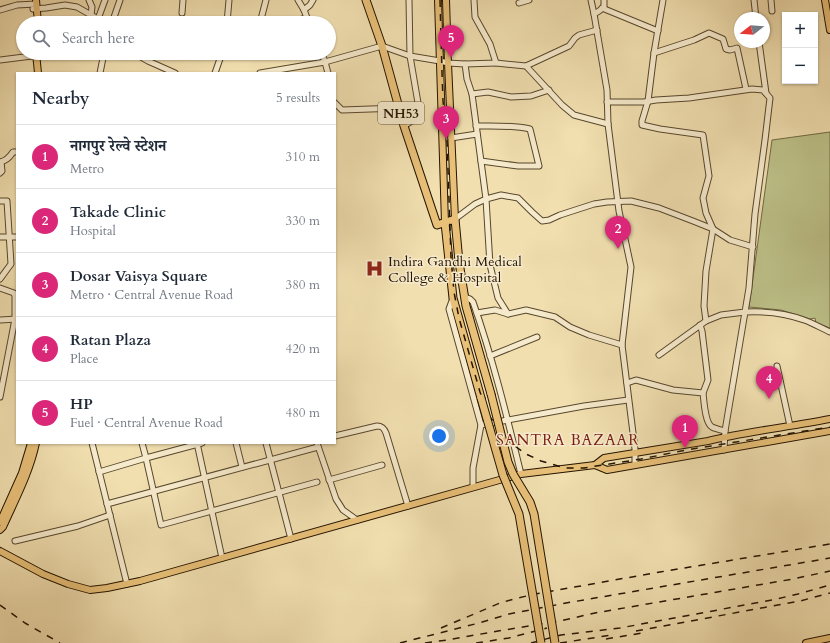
<!DOCTYPE html>
<meta charset="utf-8">
<style>
body{margin:0;font-family:Cardo,"Noto Serif Devanagari",serif;background:#f2f2f3;color:#1f2937}
.controls{position:absolute;right:12px;top:12px;display:grid;overflow:hidden;border-radius:0px;box-shadow:0 1px 3px #0004}
.controls button{width:36px;height:36px;display:grid;place-items:center;padding:0;border:0;border-bottom:1px solid #e0e1e3;background:#fff;color:#1f2937;font:20px sans-serif}
.compass{position:absolute;left:734px;top:12px;width:36px;height:36px;border-radius:50%;background:#fff;box-shadow:0 1px 3px #0004;rotate:253deg}
.you{position:absolute;left:439px;top:436px;width:14px;height:14px;margin:-10px;border:3px solid #fff;border-radius:50%;background:#1a73e8;box-shadow:0 0 0 6px #1a73e833}
.badge{display:grid;place-items:center;width:26px;height:26px;border-radius:50%;background:#db2777;color:#fff;font-size:13px;font-weight:700}
.pin{position:absolute;translate:-50% -33px;filter:drop-shadow(0 1px 2px #0008)}
.pin::after{content:'';position:absolute;top:21px;width:14px;height:12px;background:inherit;clip-path:polygon(0 0,100% 0,50% 100%)}
.list{margin:0;padding:0;list-style:none}
h2{display:flex;justify-content:space-between;align-items:center;height:52px;margin:0;padding:0 16px;font-size:17px}
h2 small{font-size:13px;font-weight:400;color:#747a83}
.list li{display:grid;grid-template-columns:26px 1fr auto;gap:12px;align-items:center;box-sizing:border-box;height:64px;padding:0 16px;border-top:1px solid #e0e1e3}
.list b{display:block;font-size:15px;white-space:nowrap}
.list p{margin:0;font-size:13px;white-space:nowrap;color:#747a83}
.list em{font-size:13px;font-style:normal;color:#747a83}
.icon{flex:none;width:22px;height:22px;fill:none;stroke:currentColor;stroke-width:2;stroke-linecap:round;stroke-linejoin:round}
.map{position:relative;flex:none;width:830px;height:643px;overflow:hidden}
.search{position:absolute;background:#fff;box-shadow:0 1px 3px #0004;left:16px;top:16px;width:320px;height:44px;display:flex;align-items:center;gap:10px;box-sizing:border-box;padding:0 14px;border-radius:22px;color:#747a83;font-size:15px}
.panel{position:absolute;background:#fff;box-shadow:0 1px 3px #0004;left:16px;top:72px;width:320px;height:372px;border-radius:0px}
.map>svg:first-child{display:block}
</style>
<div class="map">
<svg width="830" height="643" viewBox="0 0 830 643">
<rect width="100%" height="100%" fill="#f1dfb0"/>
<filter id="stains"><feTurbulence type="fractalNoise" baseFrequency=".005" numOctaves="4"/><feColorMatrix values="0 0 0 0 .2 0 0 0 0 .09 0 0 0 0 .02 0 0 0 .5 -.17"/></filter>
<radialGradient id="worn" r=".72"><stop offset=".6" stop-color="#630" stop-opacity="0"/><stop offset="1" stop-color="#630" stop-opacity=".3"/></radialGradient>
<polygon fill="#bdc189" stroke="#706a45" points="830,132 830,328 816,323 815,318 810,319 781,310 749,307 772,140"/>
<g fill="none" stroke-linecap="round" stroke-linejoin="round">
<defs>
<g id="minor">
<polyline points="89,0 92,7 91,15"/>
<polyline points="298,0 304,10 309,23"/>
<polyline points="591,0 594,14 607,90 608,124 619,211 631,267 622,345 635,449 635,465"/>
<polyline points="663,0 654,53 648,101 642,121 642,125 660,129 703,135 709,176 703,198 706,213 713,229 706,271 704,306 706,321"/>
<polyline points="754,0 756,18"/>
<polyline points="771,0 772,11"/>
<polyline points="519,3 529,0"/>
<polyline points="602,8 658,31"/>
<polyline points="33,9 46,8 65,5 77,7 105,23"/>
<polyline points="0,10 17,5 36,4"/>
<polyline points="304,10 310,5 313,0"/>
<polyline points="182,13 183,0"/>
<polyline points="594,14 599,11 604,7 604,0"/>
<polyline points="98,19 105,0"/>
<polyline points="112,23 120,0"/>
<polyline points="227,23 229,0"/>
<polyline points="260,23 266,0"/>
<polyline points="286,23 307,18"/>
<polyline points="759,42 766,93"/>
<polyline points="134,53 148,61 175,73"/>
<polyline points="322,53 325,62 328,73"/>
<polyline points="654,53 694,40 709,33 723,39 726,49 730,50 737,48 746,89"/>
<polyline points="0,60 40,55"/>
<polyline points="496,63 526,66 562,105 574,115 608,124"/>
<polyline points="465,64 496,63 490,44 475,17 474,0"/>
<polyline points="526,66 569,46 575,38 579,35 597,30"/>
<polyline points="100,73 104,53"/>
<polyline points="215,73 222,53"/>
<polyline points="260,73 325,62 382,46 410,56 440,61 448,63 465,64 467,79 472,94 486,199 475,204 455,219"/>
<polyline points="472,94 488,92 511,97 531,96 549,90"/>
<polyline points="607,102 644,102 656,100 689,98 752,89 763,90 770,98 765,140 755,214 749,288 745,312 721,315 706,321 659,355"/>
<polyline points="335,103 342,110 399,108"/>
<polyline points="404,126 419,116 418,103 410,56 409,0"/>
<path d="M 476,126 C 494,126 512,125 530,129 L 539,166 L 518,166 L 481,161"/>
<polyline points="451,138 477,134"/>
<path d="M 0,162 C 6,161 9,158 13,152 L 17,152"/>
<polyline points="0,173 2,171 1,162"/>
<polyline points="0,201 7,201 11,264 0,279"/>
<polyline points="0,237 17,237"/>
<polyline points="0,288 14,293 15,296 15,319 0,397"/>
<path d="M 465,297 L 470,299 L 473,302 C 493,359 507,417 521,474"/>
<polyline points="453,298 449,309 481,425 473,468 473,487"/>
<polyline points="477,313 495,310 508,314 526,310 555,317 570,327 589,335 622,345"/>
<polyline points="508,314 498,298 490,265 486,199 501,195 518,198 532,212 542,221 549,220 560,215 594,204 607,202 631,201 659,208 693,221 713,229 730,240 753,247"/>
<polyline points="0,320 17,319"/>
<polyline points="700,325 702,331 708,380 703,393"/>
<polyline points="490,356 537,337"/>
<polyline points="777,366 790,426"/>
<path d="M 627,383 L 636,380 L 673,390 L 703,393 C 704,401 705,423 712,427 C 716,429 721,430 725,431"/>
<polyline points="481,425 584,406 628,400"/>
<path d="M 335,436 L 377,426 C 382,426 384,428 386,433 L 408,506"/>
<polyline points="92,443 127,584"/>
<polyline points="142,443 146,458 161,525 317,482"/>
<polyline points="197,443 222,558"/>
<polyline points="236,443 242,467"/>
<polyline points="266,443 291,539"/>
<polyline points="317,443 336,499 343,510 357,520"/>
<path d="M 724,450 L 725,431 L 745,312 C 765,311 785,313 804,320 C 813,323 821,328 830,332"/>
<polyline points="99,472 146,458 202,443"/>
<polyline points="329,480 382,465"/>
<polyline points="107,504 318,447"/>
<polyline points="15,541 78,526 110,515"/>
</g>
<g id="major">
<polyline points="36,0 38,23"/>
<polyline points="438,0 445,223"/>
<polyline points="446,0 448,63 455,219"/>
<polyline points="825,0 830,30"/>
<polyline points="36,53 38,73"/>
<polyline points="595,465 607,470 830,431"/>
<polyline points="0,522 22,473 31,443"/>
<path d="M 0,530 L 3,527 C 15,500 30,472 36,443"/>
<path d="M 0,551 L 43,574 L 68,584 L 90,590 L 107,588 L 140,581 L 503,479 L 521,474 L 595,465 L 604,458 L 708,441 C 748,431 790,427 830,419"/>
<polyline points="806,643 830,638"/>
</g>
<g id="highway">
<polyline points="366,0 382,46 404,126 437,225 455,219 459,262 466,306 491,394"/>
<polyline points="445,223 453,298 481,398"/>
</g>
</defs>
<use href="#minor" stroke="#57472d" stroke-width="7"/>
<use href="#major" stroke="#241401" stroke-width="8"/>
<use href="#highway" stroke="#241401" stroke-width="9"/>
<use href="#minor" stroke="#f6eacc" stroke-width="5"/>
<use href="#major" stroke="#e8c078" stroke-width="6"/>
<use href="#highway" stroke="#e8c078" stroke-width="7"/>
<g stroke="#241401" stroke-width="1.5" stroke-dasharray="7 7" stroke-linecap="butt">
<polyline points="440,0 442,73 443,101 447,140 451,257 454,292 459,318 480,392 490,417 500,431 506,438 512,444 526,454 541,461 558,466 566,468 584,468 641,459 686,450 830,427"/>
<polyline points="0,605 25,623 60,643"/>
<polyline points="441,628 500,603 514,599 535,594 660,572 830,544"/>
<polyline points="636,631 800,601 830,593"/>
<polyline points="606,639 642,633"/>
<polyline points="400,643 479,623 509,614 566,603 830,558"/>
<polyline points="425,643 447,640 498,631 560,621 595,613 793,579 830,571"/>
<polyline points="476,643 509,638 547,628"/>
<polyline points="531,643 561,635 620,628 772,600 798,594 830,585"/>
<polyline points="560,643 612,635"/>
</g>
<defs>
<g id="highway-bridge">
<polyline points="491,394 508,462 513,474 530,502 534,514 555,643"/>
<polyline points="481,398 503,475 519,514 541,643"/>
</g>
</defs>
<use href="#highway-bridge" stroke="#241401" stroke-width="9" stroke-linecap="butt"/>
<use href="#highway-bridge" stroke="#e8c078" stroke-width="7"/>
</g>
<defs>
<symbol id="hospital-bare" viewBox="-9 -9 18 18"><path d="M-5-5h3v3.5h4V-5h3V5h-3V1.5h-4V5h-3Z" fill="#8f2418" stroke="#f6eacc" stroke-width="2.5" paint-order="stroke"/></symbol>
</defs>
<g fill-rule="evenodd">
<use href="#hospital-bare" x="362" y="256" width="25" height="25"/>
</g>
<g text-anchor="middle" stroke-width="3" stroke-linejoin="round" paint-order="stroke">
<rect fill="#f6eacc" stroke="#63543e" stroke-width="1" x="378" y="102" width="46" height="22" rx="3"/>
<g font-size="13" font-weight="bold" fill="#241401">
<text x="401" y="118">NH53</text>
</g>
<g font-size="14" fill="#241401" stroke="#f6eacc" text-anchor="start">
<text x="388" y="266">Indira Gandhi Medical<tspan x="388" dy="16">College &amp; Hospital</tspan></text>
</g>
<g font-size="15" letter-spacing="1" fill="#7a1f14" stroke="#f6eacc">
<text x="568" y="445">SANTRA BAZAAR</text>
</g>
</g>
<rect width="100%" height="100%" filter="url(#stains)"/>
<rect width="100%" height="100%" fill="url(#worn)"/>
</svg>
<div class="controls">
<button>+</button>
<button>−</button>
</div>
<svg class="compass" viewBox="-18 -18 36 36"><path d="M0-13l5 13h-10z" fill="#e53935"/><path d="M0 13l5-13h-10z" fill="#747a83"/></svg>
<div class="you"></div>
<div class="pin badge" style="left:685px;top:448px">1</div>
<div class="pin badge" style="left:618px;top:249px">2</div>
<div class="pin badge" style="left:446px;top:139px">3</div>
<div class="pin badge" style="left:769px;top:399px">4</div>
<div class="pin badge" style="left:451px;top:58px">5</div>
<div class="search"><svg class="icon" aria-label="search" viewBox="0 0 24 24"><circle cx="10" cy="10" r="6"/><path d="M15 15l6 6"/></svg>Search here</div>
<section class="panel">
<h2>Nearby<small>5 results</small></h2>
<ul class="list">
<li><span class="badge">1</span><div><b>नागपुर रेल्वे स्टेशन</b><p>Metro</p></div><em>310 m</em></li>
<li><span class="badge">2</span><div><b>Takade Clinic</b><p>Hospital</p></div><em>330 m</em></li>
<li><span class="badge">3</span><div><b>Dosar Vaisya Square</b><p>Metro · Central Avenue Road</p></div><em>380 m</em></li>
<li><span class="badge">4</span><div><b>Ratan Plaza</b><p>Place</p></div><em>420 m</em></li>
<li><span class="badge">5</span><div><b>HP</b><p>Fuel · Central Avenue Road</p></div><em>480 m</em></li>
</ul>
</section>
</div>
